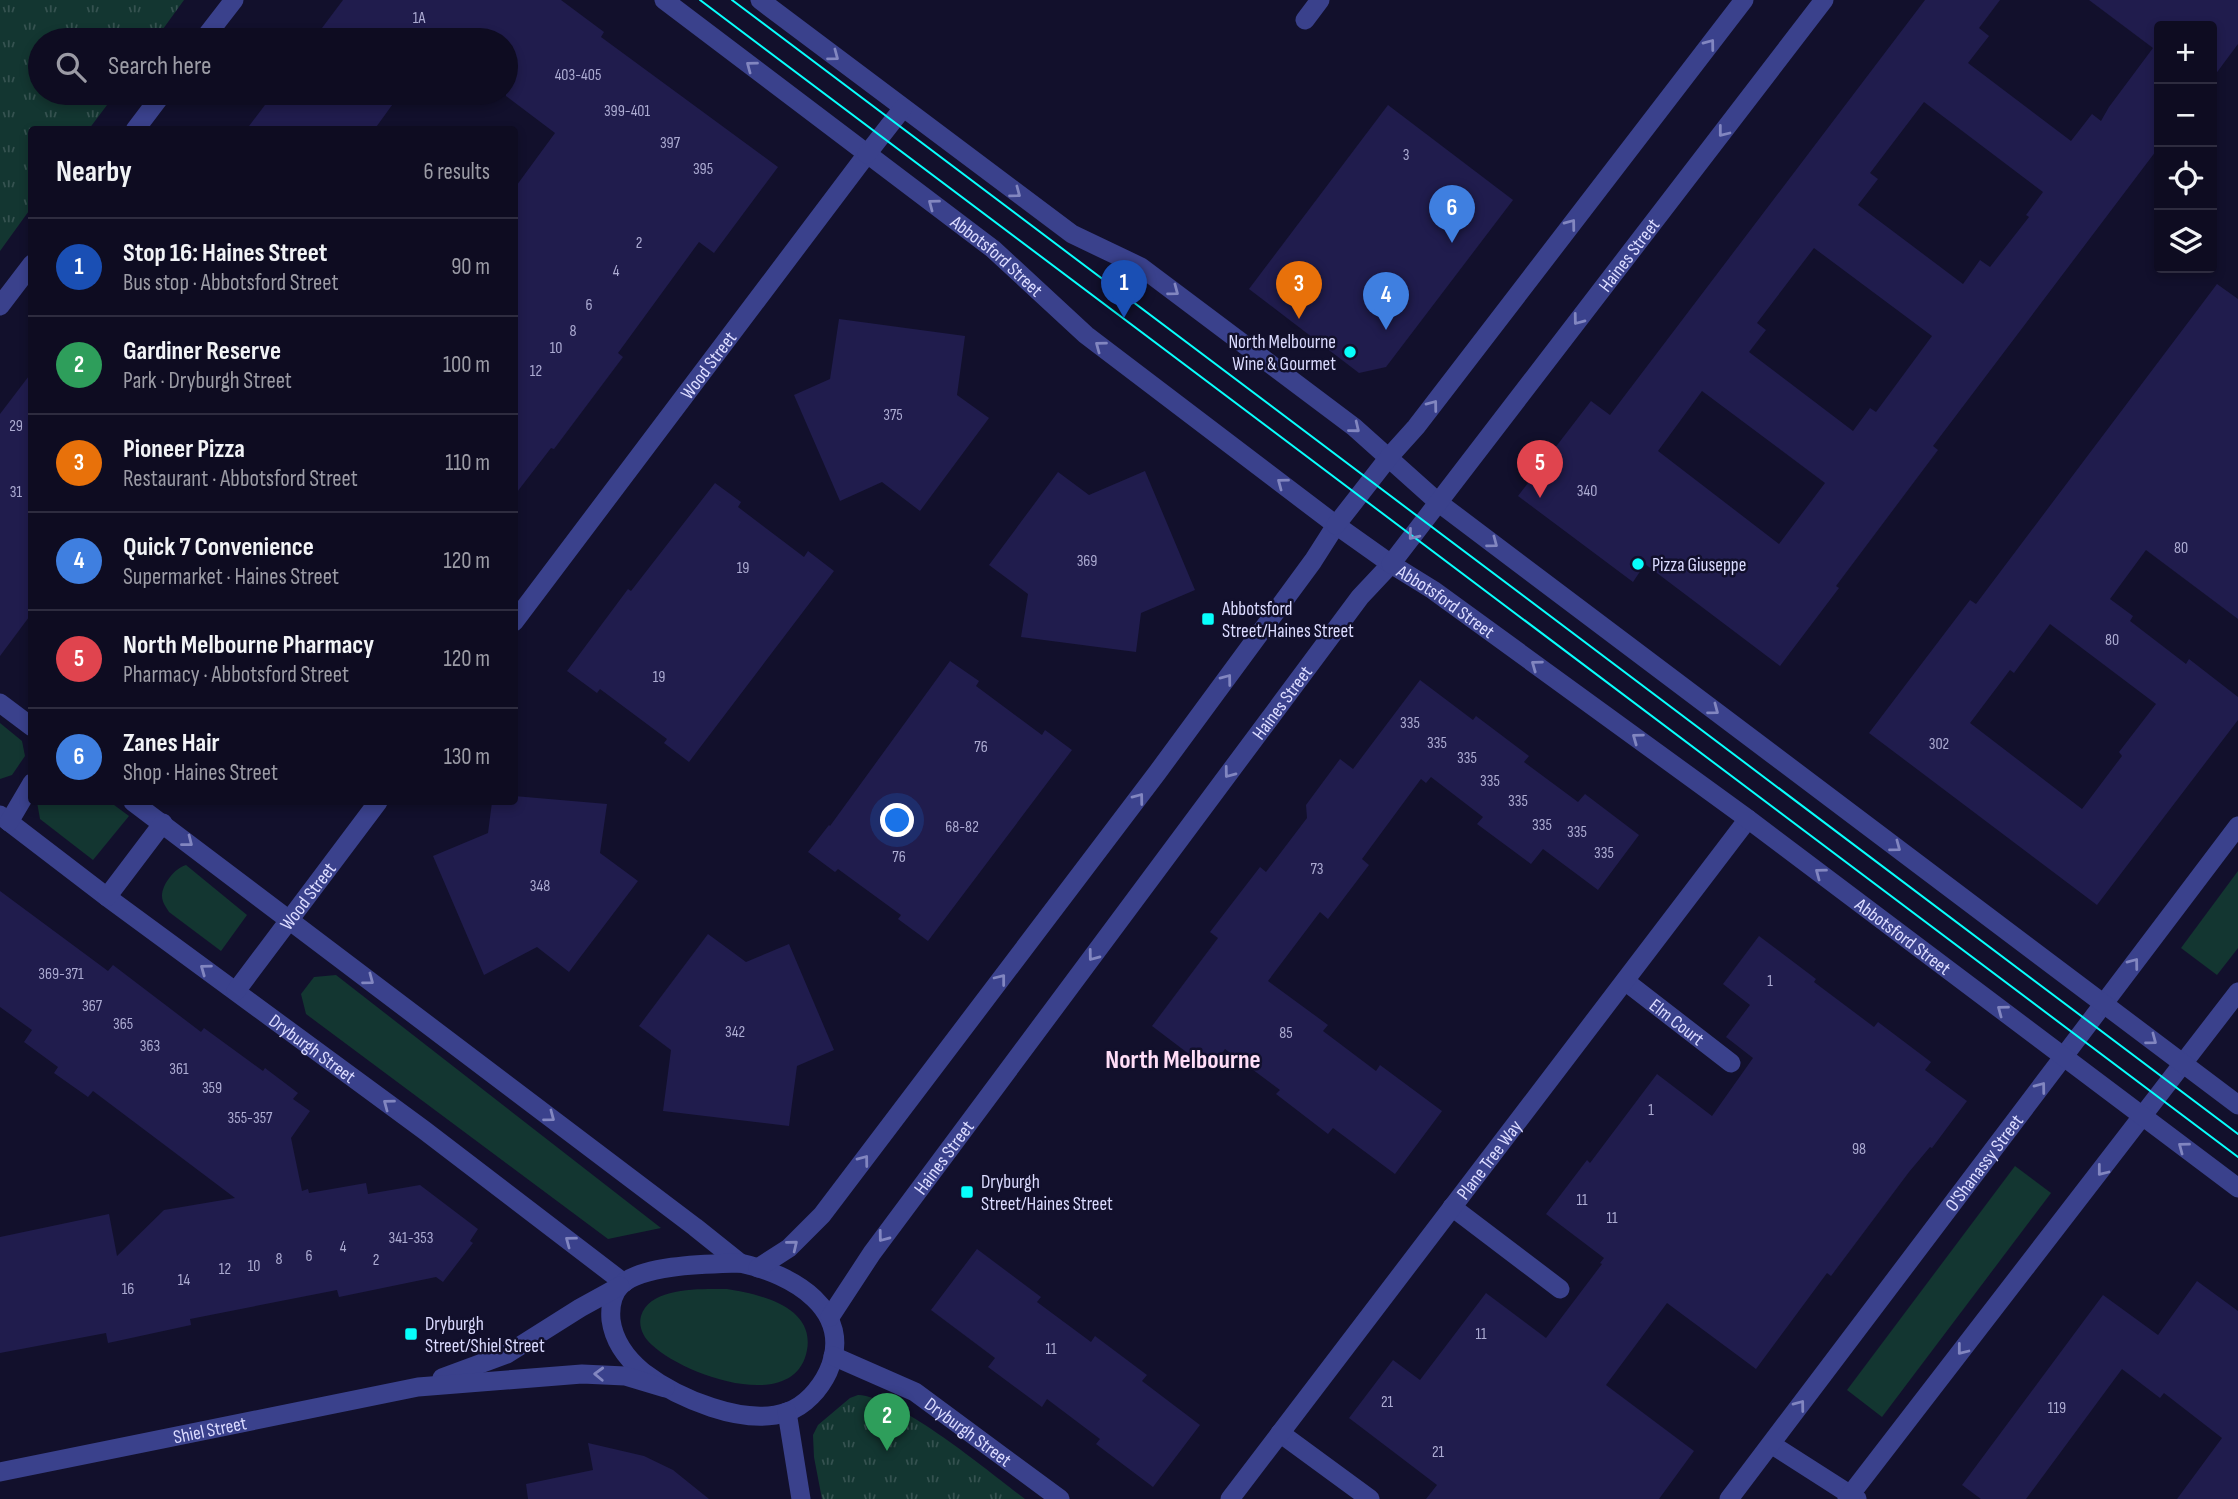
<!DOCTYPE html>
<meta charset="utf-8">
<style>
body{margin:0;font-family:"Sofia Sans Condensed",sans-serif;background:#17152a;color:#f1f3f6}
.controls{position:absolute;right:21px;top:21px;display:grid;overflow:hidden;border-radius:7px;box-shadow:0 4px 10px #0003}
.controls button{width:63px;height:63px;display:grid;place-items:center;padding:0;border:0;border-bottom:2px solid #2e2c3f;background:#0e0c21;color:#f1f3f6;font:35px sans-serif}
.you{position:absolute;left:898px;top:821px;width:24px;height:24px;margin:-18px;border:5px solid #fff;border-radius:50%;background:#1a73e8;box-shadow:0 0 0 10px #1a73e833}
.badge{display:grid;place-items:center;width:46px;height:46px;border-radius:50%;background:#07fffc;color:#fff;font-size:23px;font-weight:700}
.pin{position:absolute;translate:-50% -58px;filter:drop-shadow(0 2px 4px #0008)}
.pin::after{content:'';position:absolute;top:37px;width:24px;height:21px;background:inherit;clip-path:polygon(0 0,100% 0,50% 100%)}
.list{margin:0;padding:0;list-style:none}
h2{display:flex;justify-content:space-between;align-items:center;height:91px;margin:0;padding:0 28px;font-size:30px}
h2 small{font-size:23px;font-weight:400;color:#9b9ba5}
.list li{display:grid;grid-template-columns:46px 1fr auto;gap:21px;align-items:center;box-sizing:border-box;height:98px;padding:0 28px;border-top:2px solid #2e2c3f}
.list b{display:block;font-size:26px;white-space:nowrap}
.list p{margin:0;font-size:23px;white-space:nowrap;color:#9b9ba5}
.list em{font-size:23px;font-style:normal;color:#9b9ba5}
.icon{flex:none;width:38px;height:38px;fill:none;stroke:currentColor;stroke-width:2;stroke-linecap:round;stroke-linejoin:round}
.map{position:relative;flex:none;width:2238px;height:1499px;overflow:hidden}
.search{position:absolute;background:#0e0c21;box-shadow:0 4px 10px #0003;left:28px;top:28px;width:490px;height:77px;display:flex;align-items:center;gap:18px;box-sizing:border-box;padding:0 24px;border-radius:38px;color:#9b9ba5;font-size:26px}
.panel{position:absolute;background:#0e0c21;box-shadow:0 4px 10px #0003;left:28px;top:126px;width:490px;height:679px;border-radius:7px}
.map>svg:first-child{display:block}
</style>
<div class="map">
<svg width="2238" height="1499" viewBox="0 0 2238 1499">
<defs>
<pattern id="park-tufts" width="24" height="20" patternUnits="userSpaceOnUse" patternTransform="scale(1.75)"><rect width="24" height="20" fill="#133631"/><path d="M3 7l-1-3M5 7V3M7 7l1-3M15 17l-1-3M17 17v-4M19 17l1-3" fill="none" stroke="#355250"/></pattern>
</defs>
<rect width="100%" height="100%" fill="#12102c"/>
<g fill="#133631">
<polygon points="0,723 22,741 25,756 12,775 0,779"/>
<polygon points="37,802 110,802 129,816 93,860 40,819"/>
<path d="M 186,865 L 247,915 L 221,951 L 169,912 C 166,907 162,902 162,896 C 162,884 175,868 186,865 Z"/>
<polygon points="2238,871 2238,948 2217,975 2181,948"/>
<polygon points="336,975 661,1228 608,1239 306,1014 301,994 314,977"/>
<polygon points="2015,1166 2051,1193 1882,1417 1847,1390"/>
<path d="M 727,1289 C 758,1294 815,1306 807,1350 C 795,1416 682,1374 652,1345 C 644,1338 638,1327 641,1316 C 650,1286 703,1289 727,1289 Z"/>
</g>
<g fill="url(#park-tufts)">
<polygon points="0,0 184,0 155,40 40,40 40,93 116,93 89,129 32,130 31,208 0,251"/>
<path d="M 858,1395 C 900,1397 989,1472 1025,1499 L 822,1499 L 814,1457 L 813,1435 L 818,1425 L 850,1398 Z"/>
</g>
<g fill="#201c4d" fill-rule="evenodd">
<polygon points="343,0 561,0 604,32 601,37 778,167 714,253 699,242 618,353 623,357 554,449 551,448 514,496 514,189 555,133 506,96 506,40 313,40"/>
<path d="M 1925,0 L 2000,0 L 1979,28 L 1989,36 L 1968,63 L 2071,141 L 2092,114 L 2101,121 L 2109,107 L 2153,48 L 2089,0 L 2238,0 L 2238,44 L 2212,79 L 2212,26 L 2159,26 L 2159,147 L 1933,446 L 1938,450 L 1836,586 L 1839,588 L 1780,666 L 1645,564 L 1633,582 L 1518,496 L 1591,401 L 1610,415 ZM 1924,102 L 2043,192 L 2026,215 L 2029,217 L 1990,267 L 1980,260 L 1963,284 L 1858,205 L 1878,179 L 1870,173 ZM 1814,248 L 1932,336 L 1876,412 L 1870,408 L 1853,431 L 1749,352 L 1766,330 L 1757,323 ZM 1702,391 L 1825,483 L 1779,544 L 1658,451 Z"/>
<polygon points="274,93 411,93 401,105 395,101 374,130 246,130"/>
<polygon points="1388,105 1513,200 1386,367 1359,373 1249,289"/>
<path d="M 2217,284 L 2238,299 L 2238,619 L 2146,550 L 2110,599 L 2133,616 L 2130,621 L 2186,664 L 2189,659 L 2238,697 L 2238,720 L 2097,905 L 1869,733 L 1970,600 L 1976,604 ZM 2050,624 L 2156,704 L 2119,752 L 2122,756 L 2082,809 L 1970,723 L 2010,670 L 2014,673 Z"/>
<polygon points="839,319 965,336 957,395 989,418 920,511 882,482 840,501 794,395 830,379"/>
<polygon points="32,372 32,613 0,656 0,414"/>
<polygon points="1145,471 1195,590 1141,613 1136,652 1021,637 1028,594 989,565 1058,472 1089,495"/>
<polygon points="715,483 741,502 738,507 804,557 808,551 834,571 689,762 664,743 667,739 600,689 597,693 567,671 628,589 631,591"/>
<polygon points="950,661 979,681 976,686 1042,735 1045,730 1072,750 928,941 898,919 901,915 838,869 835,872 808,852 829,825 830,826"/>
<polygon points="1420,680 1473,720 1476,716 1529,756 1524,762 1578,802 1585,794 1639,835 1598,890 1543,849 1531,864 1477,824 1483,817 1431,777 1426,783 1421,779 1362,859 1369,865 1328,919 1320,912 1268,981 1328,1025 1323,1031 1376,1071 1380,1065 1442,1111 1395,1174 1333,1128 1328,1134 1276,1094 1280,1090 1225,1049 1210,1070 1152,1026 1218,938 1210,932 1260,867 1266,872 1307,818 1306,805 1340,759 1353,769"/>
<polygon points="514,796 607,804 600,853 638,881 569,972 537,947 484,975 433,856 488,833 492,802 514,802"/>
<polygon points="0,891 108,971 113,965 201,1032 204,1028 263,1071 265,1068 298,1093 293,1099 310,1111 291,1138 302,1191 308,1189 309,1193 366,1183 368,1194 420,1185 478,1229 470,1241 473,1243 443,1282 436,1277 339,1297 337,1290 190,1319 191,1325 108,1343 106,1333 0,1353 0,1237 109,1214 117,1256 164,1210 235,1198 93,1091 88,1097 54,1073 58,1067 24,1042 32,1030 0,1007"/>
<polygon points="708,934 746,962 789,944 834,1050 797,1066 789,1126 663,1111 671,1050 639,1026"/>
<polygon points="1759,936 1816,979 1814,982 1874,1027 1878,1022 1931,1062 1925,1070 1967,1101 1932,1148 1930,1147 1909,1172 1831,1276 1827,1273 1756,1369 1667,1303 1606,1385 1694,1451 1659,1499 1426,1499 1437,1485 1349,1418 1393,1360 1420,1380 1486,1293 1546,1338 1602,1264 1600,1263 1604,1258 1546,1214 1587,1160 1590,1163 1657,1074 1712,1116 1753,1058 1726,1037 1750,1005 1723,984"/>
<polygon points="977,1249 1041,1297 1037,1302 1091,1342 1095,1336 1147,1375 1142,1381 1200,1425 1153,1487 1096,1444 1100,1439 1047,1399 1042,1407 988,1367 995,1358 931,1310"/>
<polygon points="2197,1281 2238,1311 2238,1499 2177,1499 2222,1438 2164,1393 2160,1398 2122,1369 2026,1499 1981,1499 1962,1485 2103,1295 2158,1335"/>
<polygon points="588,1443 644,1456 673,1470 709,1499 528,1499 526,1484 593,1470"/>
</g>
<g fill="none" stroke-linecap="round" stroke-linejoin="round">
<g stroke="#3a418c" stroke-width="19">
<polyline points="1305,20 1320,0"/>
<polyline points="203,40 234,0"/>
<polyline points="135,130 163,93"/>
<polyline points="0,306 32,264"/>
<path id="s1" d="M 514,622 L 867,154"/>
<polyline points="0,703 32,727"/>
<polyline points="133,802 695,1227 740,1263"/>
<path id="s2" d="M 0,815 L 107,897 L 424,1130 L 624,1283"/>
<polyline points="9,822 32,783"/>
<polyline points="107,897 163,823"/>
<path id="s3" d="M 1625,981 L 1731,1063"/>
<path id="s4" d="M 236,991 L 378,802"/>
<polyline points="1452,1207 1560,1289"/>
<path d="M 740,1263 C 792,1274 856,1310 828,1372 C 820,1389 805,1406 787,1412 C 744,1427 677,1398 643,1372 C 626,1358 614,1342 611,1320 C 610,1308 612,1294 621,1285 C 643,1264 711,1264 740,1263 Z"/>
<polyline points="758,1268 789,1248 822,1215 1157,773 1313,561 1336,525"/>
<path id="s5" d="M 830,1317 L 872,1253 L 1360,597 L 1391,564"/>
<path id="s6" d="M 833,1356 L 915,1392 L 1060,1499"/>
<polyline points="442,1378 507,1354 580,1308 620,1286"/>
<polyline points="787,1412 801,1499"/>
<polyline points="1280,1433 1370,1499"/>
<polyline points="1771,1444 1857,1499"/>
<path id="s7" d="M 0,1472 L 418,1387 L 582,1374 L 625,1376 L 665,1388"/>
<path id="s8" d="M 1230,1499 L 1748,819"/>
<path id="s9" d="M 1729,1499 L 2238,826"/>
<polyline points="1847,1499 2238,992"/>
</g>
<g stroke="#3a418c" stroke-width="19">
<path id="s10" d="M 664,0 L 993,249 L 1086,335 L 1336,525 L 1391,564 L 1433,590 L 1748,819 L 2238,1188"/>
<polyline points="760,0 1072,234 1141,267 1354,427 1439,503 2238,1105"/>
<polyline points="867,154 903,108"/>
<polyline points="1336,525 1389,457 1416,427 1744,0"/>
<path id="s11" d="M 1391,564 L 1824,0"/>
</g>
<g stroke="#07fffc" stroke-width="2">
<polyline points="700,0 2238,1157"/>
<polyline points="732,0 2238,1134"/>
</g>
</g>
<defs><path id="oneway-chevron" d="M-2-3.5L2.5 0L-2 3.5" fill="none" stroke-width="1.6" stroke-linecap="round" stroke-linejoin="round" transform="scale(1.75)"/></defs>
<g stroke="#8286c0">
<use href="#oneway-chevron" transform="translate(1710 44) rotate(-53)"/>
<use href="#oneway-chevron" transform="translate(834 56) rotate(37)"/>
<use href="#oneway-chevron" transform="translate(751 66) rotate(-143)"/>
<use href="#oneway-chevron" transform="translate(1723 132) rotate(128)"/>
<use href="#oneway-chevron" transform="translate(1016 193) rotate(37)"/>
<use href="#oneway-chevron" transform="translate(933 204) rotate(-143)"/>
<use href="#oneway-chevron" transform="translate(1571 224) rotate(-53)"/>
<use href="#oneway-chevron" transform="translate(1174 291) rotate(37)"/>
<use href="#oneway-chevron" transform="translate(1578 320) rotate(127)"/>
<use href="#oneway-chevron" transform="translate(1100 346) rotate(-143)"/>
<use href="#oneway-chevron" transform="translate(1433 405) rotate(-53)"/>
<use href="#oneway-chevron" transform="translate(1355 428) rotate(39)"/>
<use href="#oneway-chevron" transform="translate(1282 483) rotate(-143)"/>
<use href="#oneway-chevron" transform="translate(1413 535) rotate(129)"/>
<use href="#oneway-chevron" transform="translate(1493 543) rotate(37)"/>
<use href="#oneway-chevron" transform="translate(1536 665) rotate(-144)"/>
<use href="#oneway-chevron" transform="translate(1227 679) rotate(-53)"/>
<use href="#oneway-chevron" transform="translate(1714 710) rotate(37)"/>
<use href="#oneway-chevron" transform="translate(1637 738) rotate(-144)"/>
<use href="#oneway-chevron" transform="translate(1229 773) rotate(127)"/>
<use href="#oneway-chevron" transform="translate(1139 798) rotate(-53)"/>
<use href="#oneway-chevron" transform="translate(188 842) rotate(38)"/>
<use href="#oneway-chevron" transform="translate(1896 847) rotate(37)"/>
<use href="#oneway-chevron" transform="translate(1820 873) rotate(-143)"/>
<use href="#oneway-chevron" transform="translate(1093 956) rotate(127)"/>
<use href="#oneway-chevron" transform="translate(2134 963) rotate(-53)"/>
<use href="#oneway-chevron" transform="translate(205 969) rotate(-144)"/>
<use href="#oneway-chevron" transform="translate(1001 979) rotate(-52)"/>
<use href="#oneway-chevron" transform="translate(369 980) rotate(37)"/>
<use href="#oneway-chevron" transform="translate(2002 1010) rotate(-143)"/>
<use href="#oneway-chevron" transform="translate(2152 1040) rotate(37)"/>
<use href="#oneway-chevron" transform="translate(2041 1087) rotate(-53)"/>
<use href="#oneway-chevron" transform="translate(388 1104) rotate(-143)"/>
<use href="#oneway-chevron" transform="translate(550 1117) rotate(37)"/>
<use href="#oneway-chevron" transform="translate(2183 1147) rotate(-143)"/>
<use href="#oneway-chevron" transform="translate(864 1160) rotate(-53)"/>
<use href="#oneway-chevron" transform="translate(2102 1171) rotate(128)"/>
<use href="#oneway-chevron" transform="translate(883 1237) rotate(127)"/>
<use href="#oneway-chevron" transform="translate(570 1241) rotate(-143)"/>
<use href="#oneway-chevron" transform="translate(793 1245) rotate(-39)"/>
<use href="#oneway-chevron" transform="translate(1962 1350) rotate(128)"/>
<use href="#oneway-chevron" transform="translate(599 1374) rotate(-178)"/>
<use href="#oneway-chevron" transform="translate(1800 1405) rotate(-53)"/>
</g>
<g fill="#07fffc" stroke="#12102c" stroke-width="2.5">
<circle cx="1350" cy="352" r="7"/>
<circle cx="1638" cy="564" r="7"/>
<rect x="1201" y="612" width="14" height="14" rx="3.5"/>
<rect x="960" y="1185" width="14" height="14" rx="3.5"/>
<rect x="404" y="1327" width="14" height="14" rx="3.5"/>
</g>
<g text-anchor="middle" stroke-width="5" stroke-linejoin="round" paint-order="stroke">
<g font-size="16" fill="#acabd2">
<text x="419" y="23">1A</text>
<text x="578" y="80">403-405</text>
<text x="627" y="116">399-401</text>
<text x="670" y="148">397</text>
<text x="1406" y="160">3</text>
<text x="703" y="174">395</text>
<text x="639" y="248">2</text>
<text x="616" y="276">4</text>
<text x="589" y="310">6</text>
<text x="573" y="336">8</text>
<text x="556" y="353">10</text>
<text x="536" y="376">12</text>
<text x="893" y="420">375</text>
<text x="16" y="431">29</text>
<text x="1587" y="496">340</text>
<text x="16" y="497">31</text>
<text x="2181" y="553">80</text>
<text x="1087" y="566">369</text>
<text x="743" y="573">19</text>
<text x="2112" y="645">80</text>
<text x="659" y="682">19</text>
<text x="1410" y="728">335</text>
<text x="1437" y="748">335</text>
<text x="1939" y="749">302</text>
<text x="981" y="752">76</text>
<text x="1467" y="763">335</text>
<text x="1490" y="786">335</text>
<text x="1518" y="806">335</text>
<text x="1542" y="830">335</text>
<text x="962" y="832">68-82</text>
<text x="1577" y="837">335</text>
<text x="1604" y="858">335</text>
<text x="899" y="862">76</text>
<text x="1317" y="874">73</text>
<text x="540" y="891">348</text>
<text x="61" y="979">369-371</text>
<text x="1770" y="986">1</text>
<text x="92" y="1011">367</text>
<text x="123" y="1029">365</text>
<text x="735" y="1037">342</text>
<text x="1286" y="1038">85</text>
<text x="150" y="1051">363</text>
<text x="179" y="1074">361</text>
<text x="212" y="1093">359</text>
<text x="1651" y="1115">1</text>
<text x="250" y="1123">355-357</text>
<text x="1859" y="1154">98</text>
<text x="1582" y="1205">11</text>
<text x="1612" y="1223">11</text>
<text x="411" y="1243">341-353</text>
<text x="343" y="1252">4</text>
<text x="309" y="1261">6</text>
<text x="279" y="1264">8</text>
<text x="376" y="1265">2</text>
<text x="254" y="1271">10</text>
<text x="225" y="1274">12</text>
<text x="184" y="1285">14</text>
<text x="128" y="1294">16</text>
<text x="1481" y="1339">11</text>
<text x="1051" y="1354">11</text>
<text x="1387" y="1407">21</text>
<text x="2057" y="1413">119</text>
<text x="1438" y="1457">21</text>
</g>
<g font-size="19" fill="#dbdbff" stroke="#12102c">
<text dy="7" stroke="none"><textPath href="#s11" startOffset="390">Haines Street</textPath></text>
<text dy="7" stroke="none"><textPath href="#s10" startOffset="420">Abbotsford Street</textPath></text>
<text dy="7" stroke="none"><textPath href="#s1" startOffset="322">Wood Street</textPath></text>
<text dy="7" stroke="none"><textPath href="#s10" startOffset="987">Abbotsford Street</textPath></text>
<text dy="7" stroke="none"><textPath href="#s5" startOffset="763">Haines Street</textPath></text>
<text dy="7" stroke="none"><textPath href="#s4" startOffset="119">Wood Street</textPath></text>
<text dy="7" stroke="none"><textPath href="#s10" startOffset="1554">Abbotsford Street</textPath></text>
<text dy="7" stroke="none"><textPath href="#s3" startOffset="66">Elm Court</textPath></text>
<text dy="7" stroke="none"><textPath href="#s2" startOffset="390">Dryburgh Street</textPath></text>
<text dy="7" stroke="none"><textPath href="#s5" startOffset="196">Haines Street</textPath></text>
<text dy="7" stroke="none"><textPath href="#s8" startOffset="427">Plane Tree Way</textPath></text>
<text dy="7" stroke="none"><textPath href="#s9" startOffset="422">O'Shanassy Street</textPath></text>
<text dy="7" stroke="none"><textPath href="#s7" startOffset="214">Shiel Street</textPath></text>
<text dy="7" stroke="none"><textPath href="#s6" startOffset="156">Dryburgh Street</textPath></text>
</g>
<g font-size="19" fill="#dbdbff" stroke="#12102c" text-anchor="start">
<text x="1336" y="348" text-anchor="end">North Melbourne<tspan x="1336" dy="22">Wine &amp; Gourmet</tspan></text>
<text x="1652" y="571">Pizza Giuseppe</text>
<text x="1222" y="615">Abbotsford<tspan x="1222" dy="22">Street/Haines Street</tspan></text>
<text x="981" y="1188">Dryburgh<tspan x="981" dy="22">Street/Haines Street</tspan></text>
<text x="425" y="1330">Dryburgh<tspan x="425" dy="22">Street/Shiel Street</tspan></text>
</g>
<g font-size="26" font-weight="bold" fill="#ffddf7" stroke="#12102c">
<text x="1183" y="1068">North Melbourne</text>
</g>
</g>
</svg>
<div class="controls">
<button>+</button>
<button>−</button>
<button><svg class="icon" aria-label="locate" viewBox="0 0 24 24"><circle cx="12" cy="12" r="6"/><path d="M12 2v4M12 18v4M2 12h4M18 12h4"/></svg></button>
<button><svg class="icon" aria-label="layers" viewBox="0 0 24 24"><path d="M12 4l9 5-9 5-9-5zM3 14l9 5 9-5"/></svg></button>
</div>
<div class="you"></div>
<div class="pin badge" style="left:1124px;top:318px;background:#1a4fb4">1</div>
<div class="pin badge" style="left:887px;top:1451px;background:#2e9e5b">2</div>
<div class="pin badge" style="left:1299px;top:319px;background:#e8710a">3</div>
<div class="pin badge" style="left:1386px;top:330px;background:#3f7fe0">4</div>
<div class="pin badge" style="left:1540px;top:498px;background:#e0444e">5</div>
<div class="pin badge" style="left:1452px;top:243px;background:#3f7fe0">6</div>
<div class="search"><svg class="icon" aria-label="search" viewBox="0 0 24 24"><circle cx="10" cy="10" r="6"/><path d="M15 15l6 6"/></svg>Search here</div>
<section class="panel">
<h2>Nearby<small>6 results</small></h2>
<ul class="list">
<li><span class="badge" style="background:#1a4fb4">1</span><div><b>Stop 16: Haines Street</b><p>Bus stop · Abbotsford Street</p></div><em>90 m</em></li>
<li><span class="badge" style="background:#2e9e5b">2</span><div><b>Gardiner Reserve</b><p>Park · Dryburgh Street</p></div><em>100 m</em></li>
<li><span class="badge" style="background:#e8710a">3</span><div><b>Pioneer Pizza</b><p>Restaurant · Abbotsford Street</p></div><em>110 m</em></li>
<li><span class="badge" style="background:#3f7fe0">4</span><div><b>Quick 7 Convenience</b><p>Supermarket · Haines Street</p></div><em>120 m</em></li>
<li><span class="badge" style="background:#e0444e">5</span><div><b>North Melbourne Pharmacy</b><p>Pharmacy · Abbotsford Street</p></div><em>120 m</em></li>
<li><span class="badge" style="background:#3f7fe0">6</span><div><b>Zanes Hair</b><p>Shop · Haines Street</p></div><em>130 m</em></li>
</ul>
</section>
</div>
